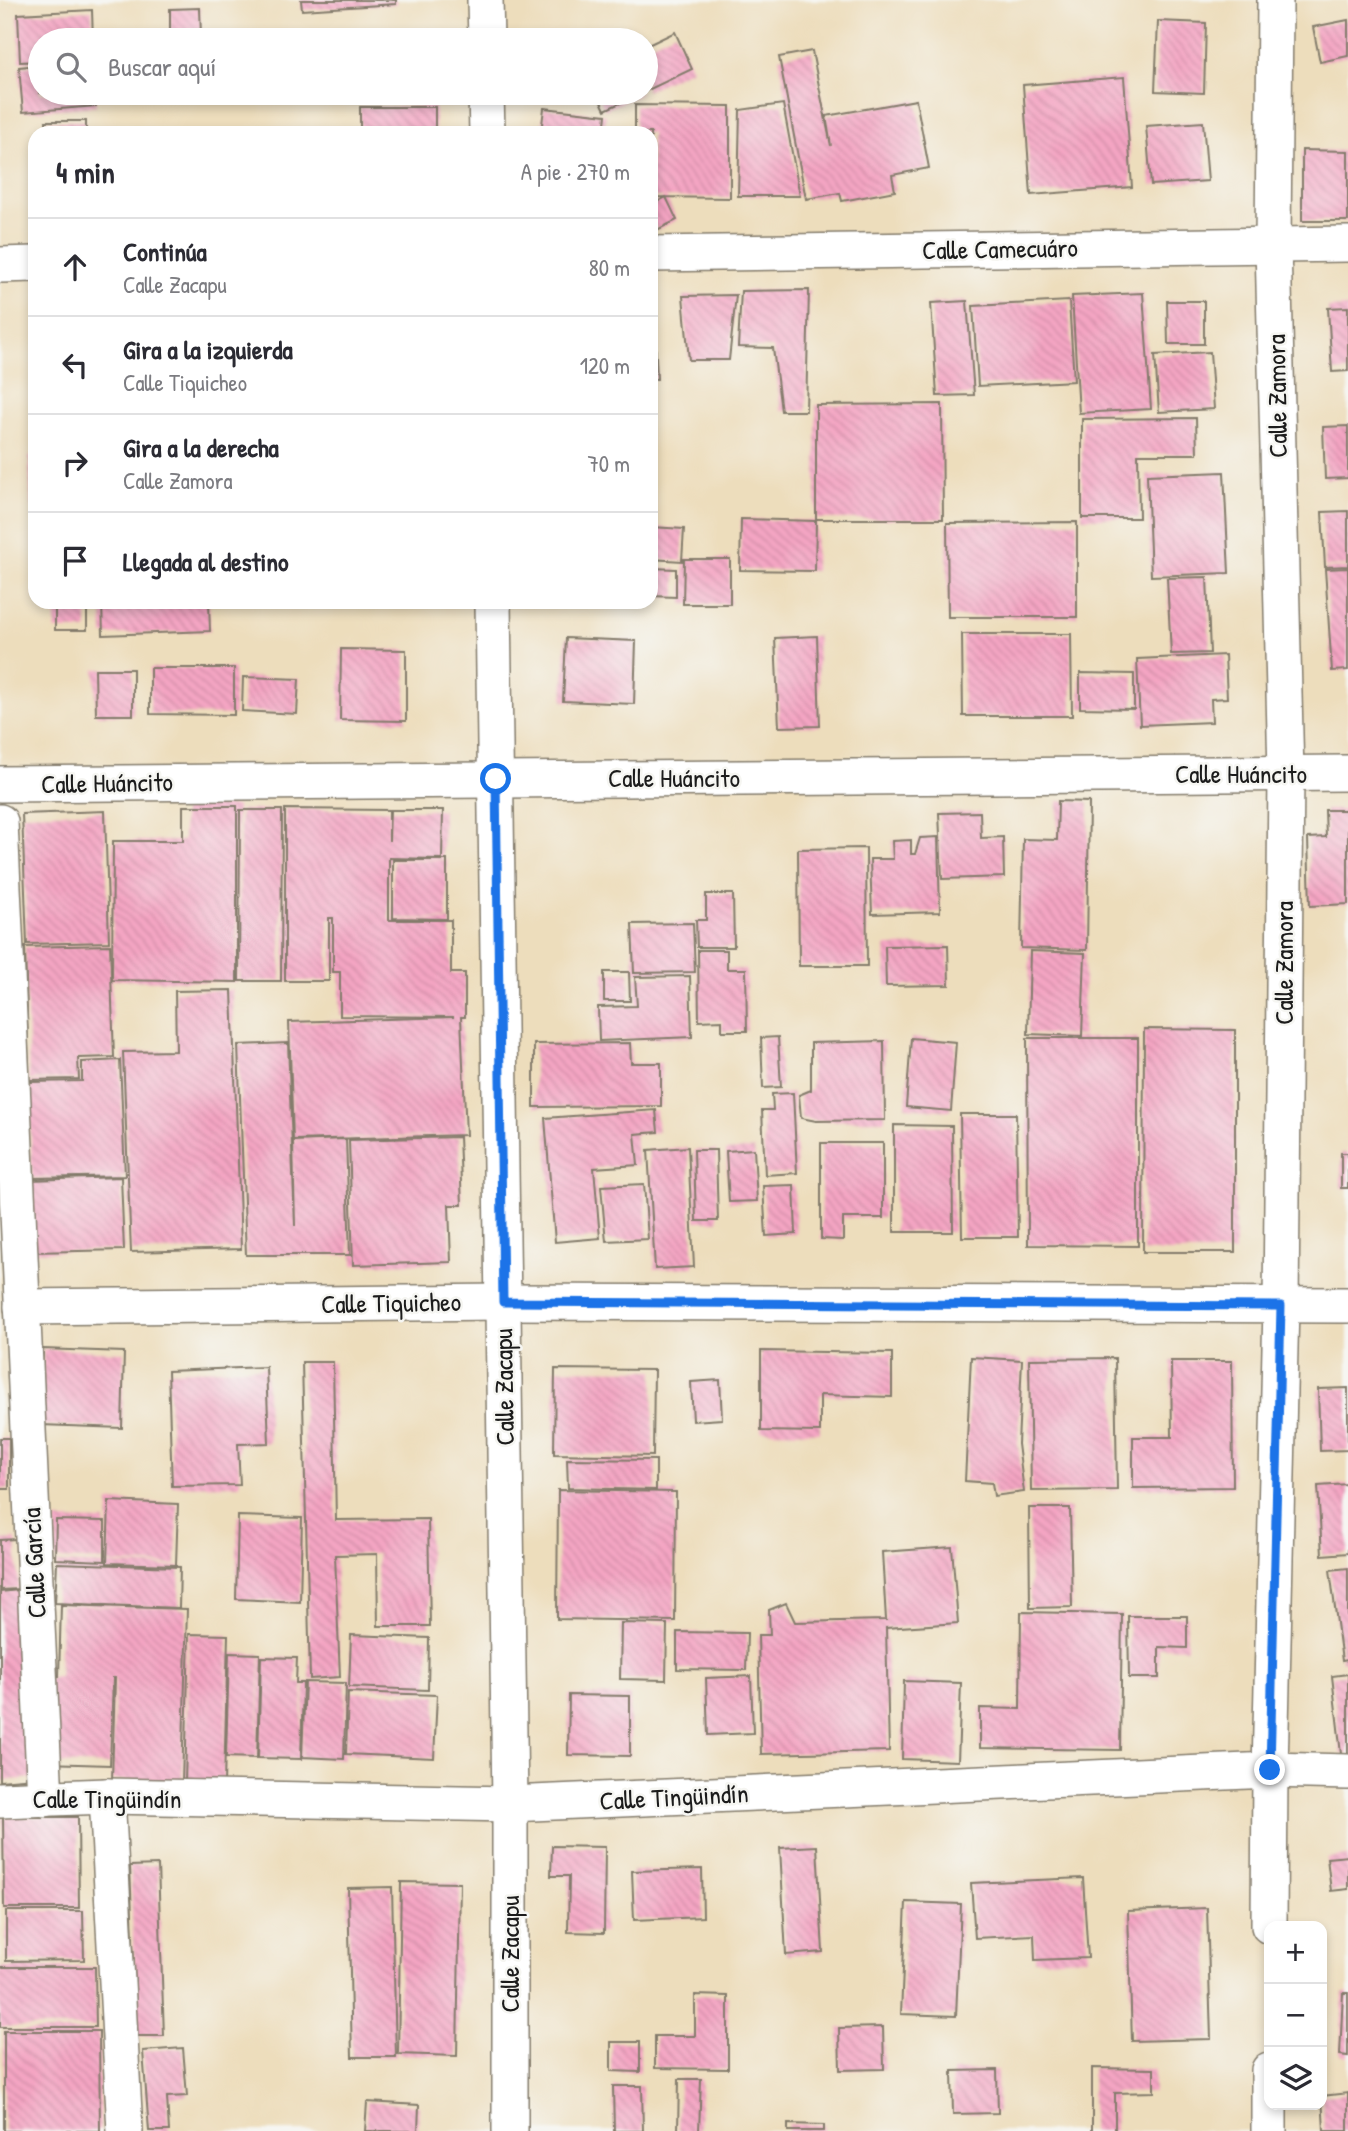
<!DOCTYPE html>
<html lang="es">
<meta charset="utf-8">
<style>
body{margin:0;font-family:"Patrick Hand",sans-serif;background:#f2f2f3;color:#2b2b33}
.controls{position:absolute;right:21px;bottom:21px;display:grid;overflow:hidden;border-radius:14px;box-shadow:0 4px 10px #0003}
.controls button{width:63px;height:63px;display:grid;place-items:center;padding:0;border:0;border-bottom:2px solid #e1e1e2;background:#fff;color:#2b2b33;font:35px sans-serif}
.stop{position:absolute;width:21px;height:21px;margin:-16px;border:5px solid #1a73e8;border-radius:50%;background:#fff}
.stop.end{background:#1a73e8;border-color:#fff;box-shadow:0 2px 7px #0008}
.list{margin:0;padding:0;list-style:none}
h2{display:flex;justify-content:space-between;align-items:center;height:91px;margin:0;padding:0 28px;font-size:30px}
h2 small{font-size:23px;font-weight:400;color:#7c7c81}
.list li{display:grid;grid-template-columns:46px 1fr auto;gap:21px;align-items:center;box-sizing:border-box;height:98px;padding:0 28px;border-top:2px solid #e1e1e2}
.list b{display:block;font-size:26px;white-space:nowrap}
.list p{margin:0;font-size:23px;white-space:nowrap;color:#7c7c81}
.list em{font-size:23px;font-style:normal;color:#7c7c81}
.icon{flex:none;width:38px;height:38px;fill:none;stroke:currentColor;stroke-width:2;stroke-linecap:round;stroke-linejoin:round}
.map{position:relative;flex:none;width:1348px;height:2131px;overflow:hidden}
.search{position:absolute;background:#fff;box-shadow:0 4px 10px #0003;left:28px;top:28px;width:630px;height:77px;display:flex;align-items:center;gap:18px;box-sizing:border-box;padding:0 24px;border-radius:38px;color:#7c7c81;font-size:26px}
.panel{position:absolute;background:#fff;box-shadow:0 4px 10px #0003;left:28px;top:126px;width:630px;height:483px;border-radius:21px}
.map>svg:first-child{display:block}
</style>
<div class="map">
<svg width="1348" height="2131" viewBox="0 0 1348 2131">
<defs>
<pattern id="building-back-hatch" width="6" height="6" patternUnits="userSpaceOnUse" patternTransform="scale(1.75)"><rect width="6" height="6" fill="#f4a5c3"/><path d="M-1 5l2 2M0 0l6 6M5-1l2 2" fill="none" stroke="#d18da7"/></pattern>
</defs>
<rect width="100%" height="100%" fill="#f6f6f2"/>
<filter id="ink" filterUnits="userSpaceOnUse"><feTurbulence type="fractalNoise" baseFrequency=".0143" numOctaves="2"/><feDisplacementMap in="SourceGraphic" scale="14" xChannelSelector="R" yChannelSelector="G"/><feConvolveMatrix kernelMatrix="1 2 1 2 8 2 1 2 1" color-interpolation-filters="sRGB"/></filter>
<filter id="wash" filterUnits="userSpaceOnUse"><feTurbulence type="fractalNoise" baseFrequency=".00686" numOctaves="4" result="noise"/><feDisplacementMap in="SourceGraphic" scale="28" xChannelSelector="R" yChannelSelector="G"/><feGaussianBlur stdDeviation="1.57" result="paint"/><feColorMatrix in="noise" values="0 0 0 0 0 0 0 0 0 0 0 0 0 0 0 0 0 1.4 0 .05"/><feComposite in="paint" operator="in"/></filter>
<g filter="url(#wash)">
<rect width="100%" height="100%" fill="#edddbc"/>
<g id="blocks">
<g fill="url(#building-back-hatch)">
<polygon points="301,0 396,0 396,4 302,10"/>
<polygon points="200,8 201,36 233,35 233,40 170,40 170,9"/>
<polygon points="92,10 93,40 40,40 40,61 20,62 18,14"/>
<polygon points="1348,20 1348,56 1320,62 1313,27"/>
<polygon points="1158,21 1206,23 1204,93 1155,91"/>
<polygon points="675,32 692,69 646,91 646,46"/>
<polygon points="352,35 353,40 306,40 306,36"/>
<polygon points="812,51 831,146 826,116 916,100 929,168 892,175 895,191 842,201 840,193 806,199 779,57"/>
<polygon points="40,65 40,93 95,93 96,106 23,112 19,67"/>
<polygon points="1124,77 1132,187 1031,195 1023,85"/>
<polygon points="200,93 234,93 235,100 200,101"/>
<polygon points="308,93 354,93 354,98 308,99"/>
<polygon points="359,93 446,93 446,98 359,97"/>
<polygon points="597,93 642,93 605,110"/>
<polygon points="783,104 800,196 738,196 740,110"/>
<polygon points="635,105 730,106 730,198 651,197 651,133 635,133"/>
<rect x="360" y="107" width="75" height="26"/>
<polygon points="544,108 606,115 604,133 541,133"/>
<polygon points="46,121 86,121 86,133 47,133"/>
<polygon points="1203,122 1208,181 1151,185 1146,126"/>
<polygon points="1302,150 1348,151 1348,221 1302,221"/>
<polygon points="666,197 677,220 657,230 651,219 651,205"/>
<polygon points="809,290 806,411 781,411 773,348 738,347 741,291"/>
<polygon points="1143,293 1151,409 1079,413 1072,296"/>
<polygon points="736,295 729,360 689,360 683,296"/>
<polygon points="967,301 974,395 937,396 931,303"/>
<polygon points="1069,301 1074,381 978,386 973,306"/>
<polygon points="1167,301 1204,301 1204,344 1168,344"/>
<polygon points="1348,307 1348,371 1332,372 1328,308"/>
<polygon points="651,312 654,312 657,379 651,379"/>
<polygon points="1210,352 1214,409 1159,412 1155,355"/>
<polygon points="942,404 943,519 816,519 816,405"/>
<polygon points="1196,418 1197,454 1138,454 1139,518 1082,518 1082,419"/>
<polygon points="1348,426 1348,478 1325,479 1323,427"/>
<polygon points="35,455 35,507 31,507 29,456"/>
<polygon points="1224,472 1229,573 1151,576 1147,475"/>
<polygon points="1348,511 1348,566 1325,567 1322,512"/>
<polygon points="741,519 816,521 815,571 740,570"/>
<polygon points="1077,522 1077,617 948,617 947,523"/>
<polygon points="651,527 684,529 682,561 651,559"/>
<polygon points="684,559 730,559 730,604 683,604"/>
<polygon points="651,568 676,569 676,597 651,596"/>
<polygon points="1348,568 1348,670 1332,671 1325,569"/>
<polygon points="1207,577 1210,653 1171,654 1167,578"/>
<rect x="55" y="602" width="32" height="28"/>
<polygon points="102,602 209,602 210,631 103,635"/>
<polygon points="962,634 1071,634 1072,716 963,716"/>
<polygon points="817,636 820,726 779,727 775,638"/>
<polygon points="566,638 636,641 634,704 563,701"/>
<polygon points="341,649 406,650 406,721 340,720"/>
<polygon points="1225,655 1227,698 1211,699 1212,722 1140,725 1137,659"/>
<polygon points="150,668 234,668 234,715 150,714"/>
<polygon points="95,669 133,669 133,715 96,715"/>
<polygon points="1080,673 1134,674 1134,709 1080,708"/>
<polygon points="243,677 299,679 297,714 242,711"/>
<polygon points="1058,801 1089,802 1087,950 1021,948 1023,839 1057,840"/>
<polygon points="183,806 237,806 237,982 112,980 113,841 183,841"/>
<polygon points="285,809 389,810 389,841 390,810 443,810 442,859 389,858 389,920 451,920 451,973 465,973 465,1017 461,1017 466,1135 293,1140 289,1022 454,1017 340,1016 340,972 333,972 333,918 329,918 329,981 285,981"/>
<polygon points="240,810 282,810 281,981 239,981"/>
<polygon points="1325,810 1348,810 1348,904 1310,906 1308,838 1326,837"/>
<polygon points="105,811 109,942 27,944 22,814"/>
<polygon points="980,812 981,838 1003,837 1004,877 942,879 939,813"/>
<polygon points="938,837 940,912 872,914 870,859 893,859 892,841 911,840 911,854 915,854 920,838"/>
<polygon points="866,848 867,966 799,966 798,849"/>
<polygon points="393,860 447,860 447,919 393,918"/>
<polygon points="706,894 733,894 734,947 697,947 696,920 706,920"/>
<polygon points="693,923 695,972 634,973 632,924"/>
<polygon points="110,945 114,1057 78,1058 79,1079 29,1080 25,947"/>
<polygon points="948,945 949,985 886,986 885,946"/>
<polygon points="698,950 727,950 727,969 746,969 747,1031 722,1031 722,1020 699,1021"/>
<polygon points="1030,951 1085,953 1082,1036 1028,1034"/>
<polygon points="604,972 629,972 630,1001 604,1001"/>
<polygon points="690,976 692,1037 599,1041 598,1007 637,1006 635,977"/>
<polygon points="232,990 241,1249 131,1252 123,1052 176,1051 175,991"/>
<polygon points="1144,1029 1235,1030 1235,1252 1143,1252"/>
<polygon points="778,1037 781,1087 763,1088 761,1038"/>
<polygon points="911,1038 956,1042 951,1111 906,1107"/>
<polygon points="1027,1038 1138,1038 1138,1246 1028,1245"/>
<polygon points="884,1041 885,1120 816,1121 801,1118 799,1095 811,1090 811,1043"/>
<polygon points="288,1043 295,1226 293,1141 346,1139 350,1255 246,1255 238,1045"/>
<polygon points="630,1043 631,1063 661,1063 661,1106 534,1107 534,1044"/>
<polygon points="120,1060 125,1176 32,1178 29,1082 82,1081 82,1062"/>
<polygon points="793,1093 797,1173 765,1175 762,1110 773,1110 772,1094"/>
<polygon points="656,1110 658,1132 635,1134 638,1165 594,1168 600,1238 555,1242 545,1118"/>
<polygon points="960,1114 1016,1114 1018,1237 962,1237"/>
<polygon points="894,1125 952,1126 953,1232 894,1232"/>
<polygon points="459,1137 462,1205 449,1205 451,1262 353,1265 349,1140"/>
<polygon points="821,1143 883,1143 883,1218 843,1218 843,1240 821,1239"/>
<polygon points="688,1147 694,1267 655,1269 648,1150"/>
<polygon points="754,1149 757,1201 729,1202 726,1151"/>
<polygon points="694,1150 716,1150 718,1221 696,1221"/>
<rect x="1341" y="1153" width="7" height="35"/>
<polygon points="121,1177 124,1250 33,1252 30,1180"/>
<polygon points="644,1184 648,1239 606,1241 601,1186"/>
<polygon points="794,1185 796,1234 766,1236 763,1186"/>
<polygon points="43,1349 124,1352 122,1428 41,1425"/>
<polygon points="761,1351 892,1353 892,1397 820,1395 820,1432 761,1431"/>
<polygon points="971,1357 1022,1360 1018,1444 1024,1492 994,1496 992,1483 965,1481"/>
<polygon points="1115,1358 1117,1490 1031,1491 1029,1359"/>
<polygon points="1171,1361 1232,1361 1233,1487 1133,1488 1133,1437 1172,1437"/>
<polygon points="302,1362 333,1362 336,1520 428,1519 430,1626 378,1626 377,1554 335,1555 340,1677 310,1679"/>
<polygon points="266,1367 269,1443 238,1444 240,1485 172,1486 168,1371"/>
<polygon points="555,1369 654,1370 653,1456 554,1454"/>
<polygon points="720,1380 722,1419 693,1421 691,1382"/>
<polygon points="1348,1388 1348,1450 1320,1451 1318,1389"/>
<rect x="0" y="1438" width="9" height="51"/>
<polygon points="567,1459 656,1460 656,1490 568,1488"/>
<polygon points="1348,1484 1348,1553 1322,1555 1318,1486"/>
<polygon points="558,1490 676,1492 675,1621 557,1619"/>
<polygon points="109,1501 178,1504 176,1565 107,1563"/>
<polygon points="1029,1508 1070,1508 1072,1607 1030,1608"/>
<polygon points="238,1516 302,1518 300,1602 236,1599"/>
<polygon points="56,1520 105,1521 105,1561 55,1559"/>
<polygon points="16,1539 19,1589 0,1590 0,1540"/>
<polygon points="952,1547 958,1623 886,1628 889,1751 761,1754 758,1635 770,1635 769,1610 786,1603 795,1622 886,1620 882,1552"/>
<polygon points="57,1563 180,1567 179,1608 55,1603"/>
<polygon points="1348,1568 1348,1660 1342,1661 1330,1570"/>
<polygon points="19,1590 34,1778 0,1781 0,1592"/>
<polygon points="61,1605 187,1609 182,1783 112,1780 115,1678 113,1678 110,1765 46,1763 49,1677 59,1677"/>
<polygon points="1021,1612 1122,1614 1120,1750 980,1748 980,1708 1020,1709"/>
<polygon points="1128,1616 1187,1616 1187,1648 1159,1647 1159,1678 1129,1678"/>
<polygon points="621,1623 667,1624 666,1680 620,1679"/>
<polygon points="677,1632 747,1633 746,1670 677,1669"/>
<polygon points="189,1634 228,1635 224,1784 185,1783"/>
<polygon points="351,1635 429,1638 428,1690 349,1687"/>
<polygon points="229,1653 260,1654 257,1758 226,1757"/>
<polygon points="261,1657 297,1658 296,1683 303,1683 301,1759 258,1758"/>
<polygon points="1348,1674 1348,1754 1341,1754 1332,1676"/>
<polygon points="751,1676 753,1733 708,1735 706,1678"/>
<polygon points="904,1681 961,1683 958,1761 902,1759"/>
<polygon points="305,1682 346,1683 344,1759 302,1757"/>
<polygon points="348,1692 437,1695 434,1758 346,1754"/>
<polygon points="569,1695 630,1696 630,1756 568,1755"/>
<polygon points="3,1817 78,1817 79,1908 4,1908"/>
<polygon points="552,1846 605,1847 604,1933 568,1932 569,1876 551,1876"/>
<polygon points="817,1846 823,1952 786,1955 780,1848"/>
<polygon points="1348,1856 1348,1889 1331,1891 1327,1858"/>
<polygon points="158,1865 164,2036 137,2036 130,1866"/>
<polygon points="702,1869 703,1917 634,1920 632,1871"/>
<polygon points="1083,1878 1088,1958 1035,1960 1034,1935 975,1938 971,1883"/>
<polygon points="401,1882 460,1883 457,2056 398,2054"/>
<polygon points="392,1887 396,2057 352,2057 348,1888"/>
<polygon points="906,1902 961,1904 956,2016 901,2014"/>
<polygon points="1207,1908 1211,2039 1132,2041 1128,1911"/>
<polygon points="6,1911 83,1911 84,1960 6,1961"/>
<polygon points="0,1967 95,1967 96,2027 0,2027"/>
<polygon points="1343,1993 1348,1993 1348,2056 1340,2055"/>
<polygon points="695,1995 728,1996 728,2069 655,2068 655,2036 695,2036"/>
<polygon points="883,2027 884,2069 840,2070 839,2028"/>
<polygon points="4,2031 99,2031 100,2131 4,2131"/>
<polygon points="611,2042 640,2042 640,2072 611,2071"/>
<polygon points="183,2048 187,2096 167,2097 169,2131 149,2131 143,2051"/>
<polygon points="1092,2068 1154,2069 1154,2092 1115,2093 1115,2131 1092,2131"/>
<polygon points="997,2070 998,2113 953,2114 952,2071"/>
<polygon points="679,2079 701,2079 699,2131 678,2131"/>
<polygon points="613,2086 642,2086 643,2131 614,2131"/>
<polygon points="1348,2093 1348,2131 1324,2131 1322,2096"/>
<polygon points="367,2102 419,2105 418,2131 365,2131"/>
<polygon points="788,2124 824,2125 824,2131 788,2131"/>
</g>
</g>
</g>
<g filter="url(#ink)">
<use href="#blocks" fill-opacity="0" stroke="#847c6c" stroke-width="2"/>
<g fill="none" stroke-linecap="round" stroke-linejoin="round">
<defs>
<g id="minor">
<polyline points="485,0 486,40"/>
<polyline points="486,93 487,133"/>
<polyline points="651,254 1348,244"/>
<polyline points="0,265 35,264"/>
<polyline points="493,602 510,1804 510,2131"/>
<polyline points="0,784 1348,773"/>
<polyline points="0,822 45,1799"/>
<polyline points="22,1307 503,1302 1348,1305"/>
<polyline points="107,1796 125,2131"/>
<polyline points="0,1800 107,1796 510,1804 1270,1770 1348,1772"/>
<polyline points="1269,1926 1270,1770 1281,1306 1286,774 1273,245 1275,0"/>
<polyline points="1269,2131 1269,2070"/>
</g>
</defs>
<use href="#minor" stroke="#847c6c" stroke-width="38"/>
<use href="#minor" stroke="#fff" stroke-width="35"/>
</g>
</g>
<g fill="none" stroke-linecap="round" stroke-linejoin="round" filter="url(#ink)">
<polyline stroke="#1a73e8" stroke-width="9" points="496,779 503,1302 1281,1306 1270,1770"/>
</g>
<g text-anchor="middle" stroke-width="5" stroke-linejoin="round" paint-order="stroke">
<g font-size="26" fill="#1c1c1c" stroke="#f6f6f2">
<text transform="translate(1000 249) rotate(-1)" y="9">Calle Camecuáro</text>
<text transform="translate(1277 396) rotate(-91)" y="9">Calle Zamora</text>
<text x="1241" y="783">Calle Huáncito</text>
<text x="674" y="787">Calle Huáncito</text>
<text transform="translate(107 783) rotate(-1)" y="9">Calle Huáncito</text>
<text transform="translate(1284 963) rotate(-90)" y="9">Calle Zamora</text>
<text transform="translate(391 1303) rotate(-1)" y="9">Calle Tiquicheo</text>
<text transform="translate(504 1387) rotate(-91)" y="9">Calle Zacapu</text>
<text transform="translate(34 1563) rotate(-93)" y="9">Calle García</text>
<text transform="translate(674 1797) rotate(-3)" y="9">Calle Tingüindín</text>
<text x="107" y="1808">Calle Tingüindín</text>
<text transform="translate(510 1954) rotate(-90)" y="9">Calle Zacapu</text>
</g>
</g>
</svg>
<div class="controls">
<button>+</button>
<button>−</button>
<button><svg class="icon" aria-label="layers" viewBox="0 0 24 24"><path d="M12 4l9 5-9 5-9-5zM3 14l9 5 9-5"/></svg></button>
</div>
<div class="stop" style="left:496px;top:779px"></div>
<div class="stop end" style="left:1270px;top:1770px"></div>
<div class="search"><svg class="icon" aria-label="search" viewBox="0 0 24 24"><circle cx="10" cy="10" r="6"/><path d="M15 15l6 6"/></svg>Buscar aquí</div>
<section class="panel">
<h2>4 min<small>A pie · 270 m</small></h2>
<ul class="list">
<li><svg class="icon" aria-label="ahead" viewBox="0 0 24 24"><path d="M12 20V5M6 11l6-6 6 6"/></svg><div><b>Continúa</b><p>Calle Zacapu</p></div><em>80 m</em></li>
<li><svg class="icon" aria-label="left" viewBox="0 0 24 24"><path d="M17 20v-9H6M10 6l-5 5 5 5"/></svg><div><b>Gira a la izquierda</b><p>Calle Tiquicheo</p></div><em>120 m</em></li>
<li><svg class="icon" aria-label="right" viewBox="0 0 24 24"><path d="M7 20v-9h11M14 6l5 5-5 5"/></svg><div><b>Gira a la derecha</b><p>Calle Zamora</p></div><em>70 m</em></li>
<li><svg class="icon" aria-label="arrive" viewBox="0 0 24 24"><path d="M6 21V4h12l-3 4 3 4H6"/></svg><div><b>Llegada al destino</b></div></li>
</ul>
</section>
</div>
